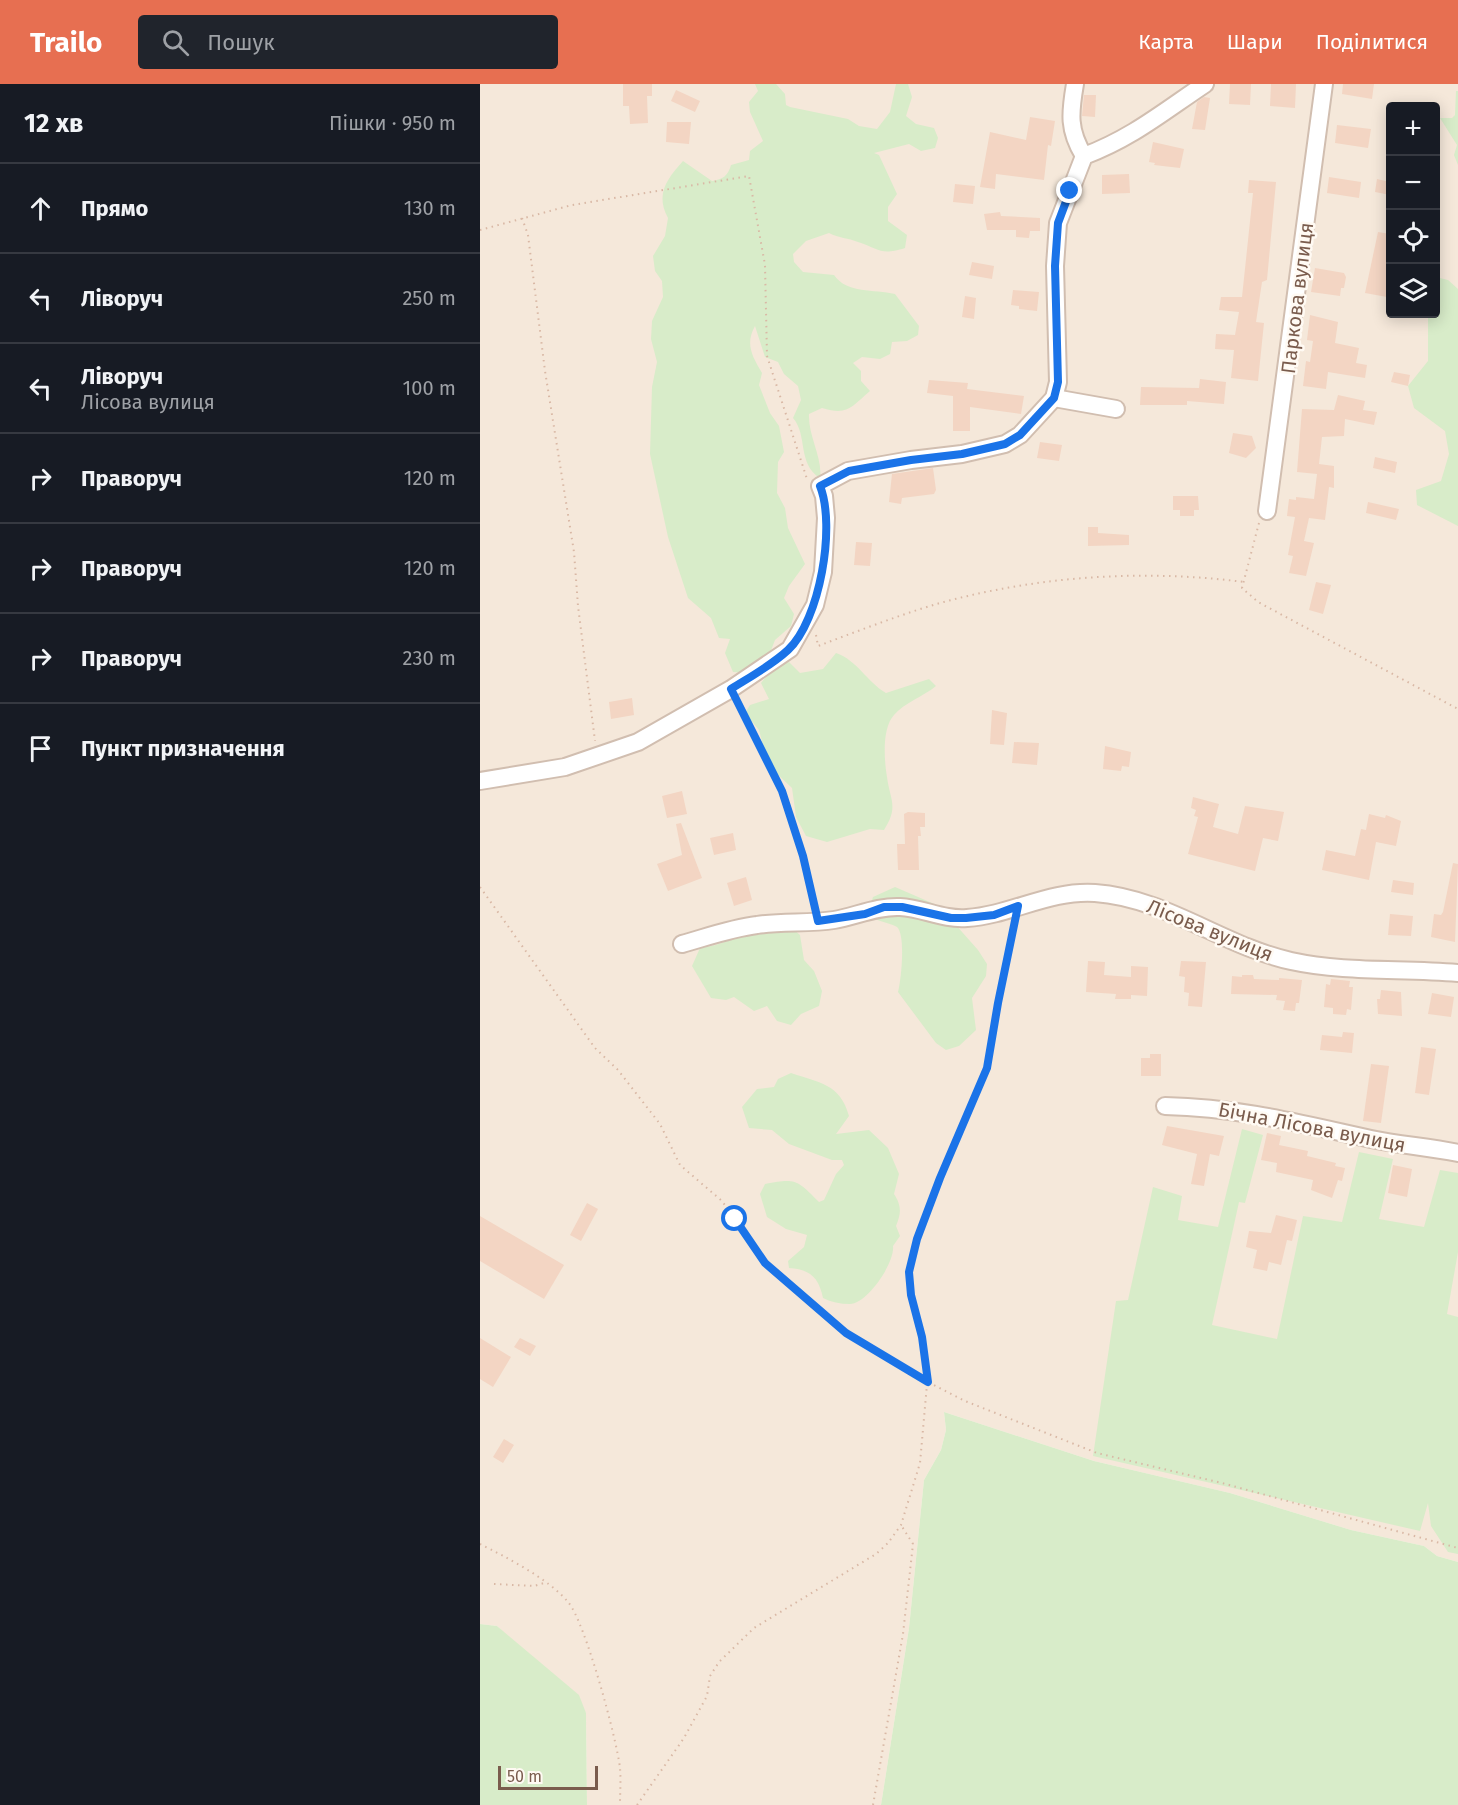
<!DOCTYPE html>
<html lang="uk">
<meta charset="utf-8">
<style>
body{margin:0;font-family:"Fira Sans",sans-serif;background:#20242c;color:#f1f3f6}
.controls{position:absolute;right:18px;top:18px;display:grid;overflow:hidden;border-radius:6px;box-shadow:0 3px 15px #0003}
.controls button{width:54px;height:54px;display:grid;place-items:center;padding:0;border:0;border-bottom:2px solid #363941;background:#171b24;color:#f1f3f6;font:30px sans-serif}
.scale{position:absolute;left:18px;bottom:15px;width:100px;box-sizing:border-box;padding-left:6px;border:3px solid #7a5c4d;border-top:0;font-size:16px;line-height:21px;white-space:nowrap;color:#7a5c4d;-webkit-text-stroke:4px #fffaf3;paint-order:stroke}
.stop{position:absolute;width:18px;height:18px;margin:-14px;border:4px solid #1a73e8;border-radius:50%;background:#fff}
.stop.end{background:#1a73e8;border-color:#fff;box-shadow:0 2px 6px #0008}
.list{margin:0;padding:0;list-style:none}
h2{display:flex;justify-content:space-between;align-items:center;height:78px;margin:0;padding:0 24px;font-size:26px}
h2 small{font-size:20px;font-weight:400;color:#9ea1a6}
.list li{display:grid;grid-template-columns:39px 1fr auto;gap:18px;align-items:center;box-sizing:border-box;height:90px;padding:0 24px;border-top:2px solid #363941}
.list b{display:block;font-size:22px;white-space:nowrap}
.list p{margin:0;font-size:20px;white-space:nowrap;color:#9ea1a6}
.list em{font-size:20px;font-style:normal;color:#9ea1a6}
.icon{flex:none;width:33px;height:33px;fill:none;stroke:currentColor;stroke-width:2;stroke-linecap:round;stroke-linejoin:round}
.map{position:relative;flex:none;width:978px;height:1721px;overflow:hidden}
header{display:flex;align-items:center;gap:36px;box-sizing:border-box;height:84px;padding:0 30px;background:#e76f51;color:#fff}
header strong{font-size:28px}
nav{display:flex;gap:33px;margin-inline-start:auto;font-size:21px}
.search{width:420px;height:54px;background:#20242c;display:flex;align-items:center;gap:15px;box-sizing:border-box;padding:0 21px;border-radius:6px;color:#9ea1a6;font-size:22px}
main{display:flex}
aside{flex:1;background:#171b24}
.map>svg:first-child{display:block}
</style>
<header>
<strong>Trailo</strong>
<div class="search"><svg class="icon" aria-label="search" viewBox="0 0 24 24"><circle cx="10" cy="10" r="6"/><path d="M15 15l6 6"/></svg>Пошук</div>
<nav><a>Карта</a><a>Шари</a><a>Поділитися</a></nav>
</header>
<main>
<aside>
<h2>12 хв<small>Пішки · 950 m</small></h2>
<ul class="list">
<li><svg class="icon" aria-label="ahead" viewBox="0 0 24 24"><path d="M12 20V5M6 11l6-6 6 6"/></svg><div><b>Прямо</b></div><em>130 m</em></li>
<li><svg class="icon" aria-label="left" viewBox="0 0 24 24"><path d="M17 20v-9H6M10 6l-5 5 5 5"/></svg><div><b>Ліворуч</b></div><em>250 m</em></li>
<li><svg class="icon" aria-label="left" viewBox="0 0 24 24"><path d="M17 20v-9H6M10 6l-5 5 5 5"/></svg><div><b>Ліворуч</b><p>Лісова вулиця</p></div><em>100 m</em></li>
<li><svg class="icon" aria-label="right" viewBox="0 0 24 24"><path d="M7 20v-9h11M14 6l5 5-5 5"/></svg><div><b>Праворуч</b></div><em>120 m</em></li>
<li><svg class="icon" aria-label="right" viewBox="0 0 24 24"><path d="M7 20v-9h11M14 6l5 5-5 5"/></svg><div><b>Праворуч</b></div><em>120 m</em></li>
<li><svg class="icon" aria-label="right" viewBox="0 0 24 24"><path d="M7 20v-9h11M14 6l5 5-5 5"/></svg><div><b>Праворуч</b></div><em>230 m</em></li>
<li><svg class="icon" aria-label="arrive" viewBox="0 0 24 24"><path d="M6 21V4h12l-3 4 3 4H6"/></svg><div><b>Пункт призначення</b></div></li>
</ul>
</aside>
<div class="map">
<svg width="978" height="1721" viewBox="0 0 978 1721">
<rect width="100%" height="100%" fill="#fdf6ec"/>
<path fill="#f5e8da" fill-rule="evenodd" d="M 0,0 L 978,0 L 978,1478 L 957,1472 L 944,1462 L 871,1446 L 750,1409 L 614,1377 L 464,1328 L 466,1346 L 461,1366 L 444,1396 L 429,1544 L 401,1721 L 107,1721 L 106,1629 L 17,1542 L 0,1540 ZM 910,22 L 956,22 L 956,230 L 910,230 Z"/>
<g fill="#d8ecc9">
<path d="M 275,0 L 296,0 L 305,10 L 306,21 L 310,23 L 368,35 L 379,42 L 397,45 L 410,28 L 416,0 L 428,0 L 432,13 L 426,32 L 436,40 L 454,44 L 458,54 L 455,64 L 441,67 L 429,60 L 394,69 L 399,71 L 417,110 L 408,123 L 408,137 L 427,151 L 425,164 C 400,172 400,165 378,158 C 368,154 359,154 349,149 L 326,157 L 313,170 L 314,178 L 323,188 L 354,191 C 367,210 394,205 415,210 L 439,242 L 438,251 L 427,257 L 412,258 L 410,270 L 400,275 L 382,273 L 373,279 L 381,287 L 381,297 L 390,307 C 371,323 368,332 342,324 L 329,330 C 328,352 343,374 340,394 C 317,380 328,351 313,334 L 321,316 L 318,302 L 304,290 L 298,278 L 285,273 L 275,242 C 265,260 272,272 282,289 L 279,301 L 290,329 L 299,342 L 304,368 L 298,378 L 297,409 L 305,424 L 308,444 L 325,480 L 309,502 L 304,514 L 314,530 L 311,542 L 295,556 L 290,569 L 266,589 L 253,588 L 245,569 L 250,555 L 239,554 L 231,534 L 208,514 L 188,453 L 170,370 L 172,303 L 177,278 L 171,255 L 172,237 L 183,213 L 182,197 L 175,187 L 173,172 L 185,152 L 188,134 C 175,110 187,95 203,77 L 232,97 C 243,95 248,92 251,81 L 269,76 L 270,67 L 283,57 L 270,28 L 269,18 L 278,7 Z"/>
<polygon points="976,7 978,7 978,81 974,71 977,61 960,34 972,34 975,31"/>
<polygon points="956,193 968,196 978,205 978,442 937,421 936,406 961,397 969,370 965,347 934,324 928,302 948,277 948,230 956,230"/>
<path d="M 356,569 C 377,576 387,598 406,609 L 449,595 L 456,602 C 444,612 424,619 414,631 C 402,644 404,675 407,693 C 410,716 419,723 404,746 L 390,745 L 347,758 L 326,752 L 316,733 L 312,704 L 293,686 L 284,665 L 279,646 L 265,629 L 270,621 L 289,615 L 281,599 L 293,584 L 309,578 L 320,589 L 343,585 Z"/>
<path d="M 415,803 L 459,822 L 498,866 L 507,880 L 506,892 L 492,914 L 496,946 L 479,962 L 466,966 L 456,959 L 418,908 C 421,897 426,851 417,843 C 413,840 401,838 395,835 L 390,823 L 393,813 Z"/>
<path d="M 312,844 L 320,851 L 324,876 L 334,887 L 342,907 L 339,922 L 321,930 L 311,941 L 297,937 L 287,922 L 274,927 L 254,913 L 246,916 L 231,914 L 212,882 L 220,864 C 241,862 261,850 280,847 C 293,845 300,851 312,844 Z"/>
<path d="M 311,989 C 339,999 360,999 369,1032 L 356,1050 L 389,1046 L 408,1064 L 419,1090 L 414,1110 C 422,1122 421,1130 416,1142 L 420,1152 L 413,1162 C 415,1179 387,1220 370,1220 C 360,1220 351,1218 343,1214 C 339,1194 330,1185 309,1184 L 308,1177 L 324,1163 L 327,1151 L 306,1145 L 287,1133 L 280,1110 L 285,1100 C 316,1094 317,1096 339,1118 L 344,1116 L 356,1090 L 364,1081 L 362,1076 L 352,1076 L 309,1060 L 292,1046 L 269,1044 L 262,1023 L 277,1005 L 294,1003 L 298,995 Z"/>
<polygon points="762,1045 783,1051 765,1119 759,1118 732,1241 797,1255 823,1132 862,1138 879,1068 913,1075 899,1135 944,1143 960,1086 978,1089 978,1168 967,1230 978,1233 978,1470 968,1468 951,1442 948,1419 940,1447 613,1372 636,1217 648,1216 673,1103 702,1112 698,1136 738,1143"/>
<polygon points="464,1328 614,1377 750,1409 871,1446 944,1462 957,1472 978,1478 978,1721 401,1721 429,1544 444,1396 461,1366 466,1346"/>
<polygon points="0,1540 17,1542 99,1611 106,1629 107,1721 0,1721"/>
</g>
<g fill="#f3d5c3">
<polygon points="143,0 172,0 172,12 167,12 168,39 150,40 149,22 143,22"/>
<polygon points="750,0 771,0 770,21 749,20"/>
<polygon points="791,0 816,0 815,24 790,22"/>
<polygon points="863,0 894,0 892,15 862,10"/>
<polygon points="196,6 220,17 215,28 191,17"/>
<polygon points="604,11 616,11 615,33 602,32"/>
<polygon points="724,13 730,14 725,46 712,45 717,18"/>
<polygon points="550,33 575,37 571,62 568,61 564,96 516,90 515,105 500,103 510,48 546,56"/>
<polygon points="187,38 211,38 209,60 186,58"/>
<polygon points="857,41 891,45 888,64 855,59"/>
<polygon points="673,58 704,65 700,84 674,81 675,79 669,78"/>
<polygon points="649,90 650,109 622,110 622,91"/>
<polygon points="849,93 881,98 879,114 847,109"/>
<polygon points="897,95 910,98 910,111 895,108"/>
<polygon points="769,96 796,98 787,196 782,198 776,238 784,239 778,297 751,294 754,266 735,265 736,250 755,251 759,228 739,226 741,213 762,213 773,109 768,109"/>
<polygon points="475,100 495,102 493,120 473,118"/>
<polygon points="520,128 521,132 560,134 560,147 550,147 549,154 536,153 536,146 507,146 504,130"/>
<polygon points="898,148 910,150 910,197 907,213 885,209"/>
<polygon points="492,178 514,182 512,195 489,191"/>
<polygon points="835,184 864,189 866,193 864,204 861,204 860,212 831,208"/>
<polygon points="533,206 559,208 557,227 539,225 539,222 531,221"/>
<polygon points="485,212 496,214 494,235 482,233"/>
<polygon points="830,231 858,238 855,259 879,264 876,279 887,281 885,294 848,288 846,305 823,302 826,277 830,278 833,257 827,256"/>
<polygon points="914,288 930,291 928,302 911,298"/>
<polygon points="720,295 746,298 744,320 707,317 707,321 660,321 661,303 719,304"/>
<polygon points="449,296 488,299 487,305 544,312 541,330 490,323 490,347 473,347 473,312 447,309"/>
<polygon points="858,311 885,317 883,326 897,328 894,341 865,335 864,352 842,353 839,380 854,382 854,404 849,403 845,436 829,434 824,457 834,459 826,492 809,489 813,472 808,471 815,433 807,432 809,415 816,416 816,413 834,415 837,390 817,388 822,325 854,326"/>
<polygon points="753,349 772,352 776,364 766,374 749,369"/>
<polygon points="560,358 582,361 579,377 557,374"/>
<polygon points="895,373 917,378 915,389 893,384"/>
<polygon points="453,384 456,406 454,410 422,414 421,420 409,418 412,390"/>
<polygon points="693,412 718,412 719,426 714,426 714,432 700,432 700,426 693,426"/>
<polygon points="888,418 919,425 916,436 886,429"/>
<polygon points="608,443 618,443 618,449 649,451 649,461 608,462"/>
<polygon points="376,458 392,459 390,482 374,481"/>
<polygon points="836,498 851,501 843,530 829,526"/>
<polygon points="152,614 154,631 131,635 129,618"/>
<polygon points="512,626 527,629 524,661 510,660"/>
<polygon points="534,658 559,659 557,681 532,679"/>
<polygon points="625,662 651,668 649,683 642,682 641,687 623,685"/>
<polygon points="202,707 207,730 187,734 182,712"/>
<polygon points="713,713 739,720 733,743 758,750 765,722 804,728 798,757 783,754 775,787 708,770 718,733 714,732 716,726 711,724"/>
<polygon points="428,728 445,729 445,743 440,743 441,752 438,752 439,786 418,786 417,760 425,760 424,730"/>
<polygon points="889,730 905,734 906,731 921,737 916,762 896,758 889,796 842,786 846,766 875,772 881,745 886,746"/>
<polygon points="201,739 222,794 188,807 177,780 202,771 196,740"/>
<polygon points="253,749 256,766 234,771 230,754"/>
<polygon points="973,779 978,780 975,858 951,853 954,830 961,831 963,828"/>
<polygon points="266,793 272,816 254,822 247,799"/>
<polygon points="913,796 934,799 933,811 911,808"/>
<polygon points="910,830 933,832 931,852 908,851"/>
<polygon points="608,877 625,878 624,891 651,893 651,882 668,883 667,912 651,911 651,915 635,915 636,910 606,908"/>
<polygon points="701,877 726,878 722,923 708,922 709,909 704,908 705,893 699,892"/>
<polygon points="762,891 773,891 774,895 799,896 799,894 822,896 819,919 816,919 815,927 803,926 805,917 796,916 797,911 751,910 752,892 762,893"/>
<polygon points="851,895 870,897 869,903 873,903 871,926 867,925 866,931 853,930 853,924 844,923 846,900 850,901"/>
<polygon points="901,906 921,908 922,932 898,930 897,915 900,915"/>
<polygon points="952,909 974,913 971,933 948,930"/>
<polygon points="863,948 874,949 872,969 840,966 842,951 862,953"/>
<polygon points="941,963 956,965 949,1011 935,1009"/>
<polygon points="670,970 681,970 681,992 661,992 661,974 670,974"/>
<polygon points="891,980 909,982 901,1039 883,1037"/>
<polygon points="687,1042 744,1052 739,1072 730,1070 724,1102 711,1100 717,1070 682,1061"/>
<polygon points="787,1049 801,1052 799,1061 828,1067 827,1072 856,1079 855,1082 865,1084 862,1097 858,1096 852,1114 831,1106 833,1096 796,1088 797,1079 781,1076"/>
<polygon points="913,1081 932,1085 927,1113 908,1109"/>
<polygon points="107,1119 118,1125 101,1157 90,1151"/>
<polygon points="796,1131 817,1136 812,1157 807,1156 801,1181 789,1178 787,1187 773,1184 777,1166 766,1163 769,1147 791,1149"/>
<polygon points="0,1132 84,1181 64,1215 0,1177"/>
<polygon points="0,1254 31,1273 13,1303 0,1295"/>
<polygon points="40,1254 56,1262 50,1272 34,1263"/>
<polygon points="24,1355 34,1361 23,1379 13,1373"/>
</g>
<g fill="none" stroke-linecap="round" stroke-linejoin="round">
<defs>
<g id="minor">
<path d="M 595,0 C 590,29 588,46 604,72"/>
<polyline points="574,314 636,325"/>
<polyline points="787,427 844,0"/>
<path d="M 0,697 L 85,683 L 158,658 L 251,605 L 310,565 L 335,521 L 343,488 L 346,434 L 344,412 L 340,402 L 368,387 L 431,376 L 482,370 L 525,360 L 540,351 L 574,314 L 578,298 L 575,182 L 578,139 L 604,72 C 652,54 683,28 725,0"/>
<path d="M 202,860 C 227,853 252,844 277,841 C 302,837 329,840 354,836 C 376,832 398,822 420,823 C 443,824 463,836 487,834 C 531,831 569,806 615,809 C 686,814 743,862 811,877 C 866,889 922,884 978,889"/>
<path d="M 685,1022 C 762,1024 818,1039 891,1055 C 920,1061 949,1063 978,1069"/>
</g>
</defs>
<use href="#minor" stroke="#d1beb0" stroke-width="20"/>
<g stroke="#d9b8a5" stroke-width="2" stroke-dasharray="1.5 4.5" stroke-linecap="butt">
<polyline points="42,134 48,151 65,287 94,468 98,522 115,657"/>
<polyline points="0,146 92,121 269,92 285,181 287,272 327,395"/>
<polyline points="779,439 762,504 778,518 978,625"/>
<path d="M 336,551 L 338,562 C 378,547 419,531 460,519 C 559,492 662,485 764,498"/>
<polyline points="257,619 302,707 323,772 335,823"/>
<polyline points="0,803 115,964 138,986 180,1040 200,1081 242,1117 285,1179 366,1249 436,1292 485,1317 617,1369 742,1399 978,1464"/>
<path d="M 0,1460 C 26,1473 69,1495 88,1518 C 105,1537 137,1656 140,1684 C 141,1696 140,1709 140,1721"/>
<polyline points="14,1500 54,1502 64,1499"/>
<polyline points="157,1721 204,1654 227,1612 230,1592 239,1578 274,1544 396,1470 408,1459 421,1441 440,1379 448,1289 442,1253 431,1211 429,1188 437,1155 460,1094 507,984 517,919 536,838"/>
<polyline points="393,1721 423,1550 433,1460 421,1441"/>
</g>
<use href="#minor" stroke="#fff" stroke-width="16"/>
</g>
<g fill="none" stroke-linecap="round" stroke-linejoin="round">
<path stroke="#1a73e8" stroke-width="8" d="M 255,1135 L 285,1179 L 366,1249 L 448,1298 L 442,1253 L 431,1211 L 429,1188 L 437,1155 L 460,1094 L 507,984 L 518,919 L 538,822 L 514,831 L 486,834 L 471,834 L 422,823 L 404,823 L 385,830 L 338,837 L 323,772 L 302,707 L 251,605 C 270,593 292,581 308,566 C 340,536 356,442 340,402 L 369,387 L 431,376 L 482,370 L 525,360 L 540,351 L 574,314 L 578,298 L 575,182 L 578,139 L 590,107"/>
</g>
<g text-anchor="middle" stroke-width="5" stroke-linejoin="round" paint-order="stroke">
<g font-size="20" fill="#7a5c4d" stroke="#fffaf3">
<text transform="translate(817 214) rotate(-83)" y="7">Паркова вулиця</text>
<text transform="translate(730 846) rotate(22)" y="7">Лісова вулиця</text>
<text transform="translate(832 1043) rotate(11)" y="7">Бічна Лісова вулиця</text>
</g>
</g>
</svg>
<div class="controls">
<button>+</button>
<button>−</button>
<button><svg class="icon" aria-label="locate" viewBox="0 0 24 24"><circle cx="12" cy="12" r="6"/><path d="M12 2v4M12 18v4M2 12h4M18 12h4"/></svg></button>
<button><svg class="icon" aria-label="layers" viewBox="0 0 24 24"><path d="M12 4l9 5-9 5-9-5zM3 14l9 5 9-5"/></svg></button>
</div>
<div class="scale">50 m</div>
<div class="stop" style="left:255px;top:1135px"></div>
<div class="stop end" style="left:590px;top:107px"></div>
</div>
</main>
